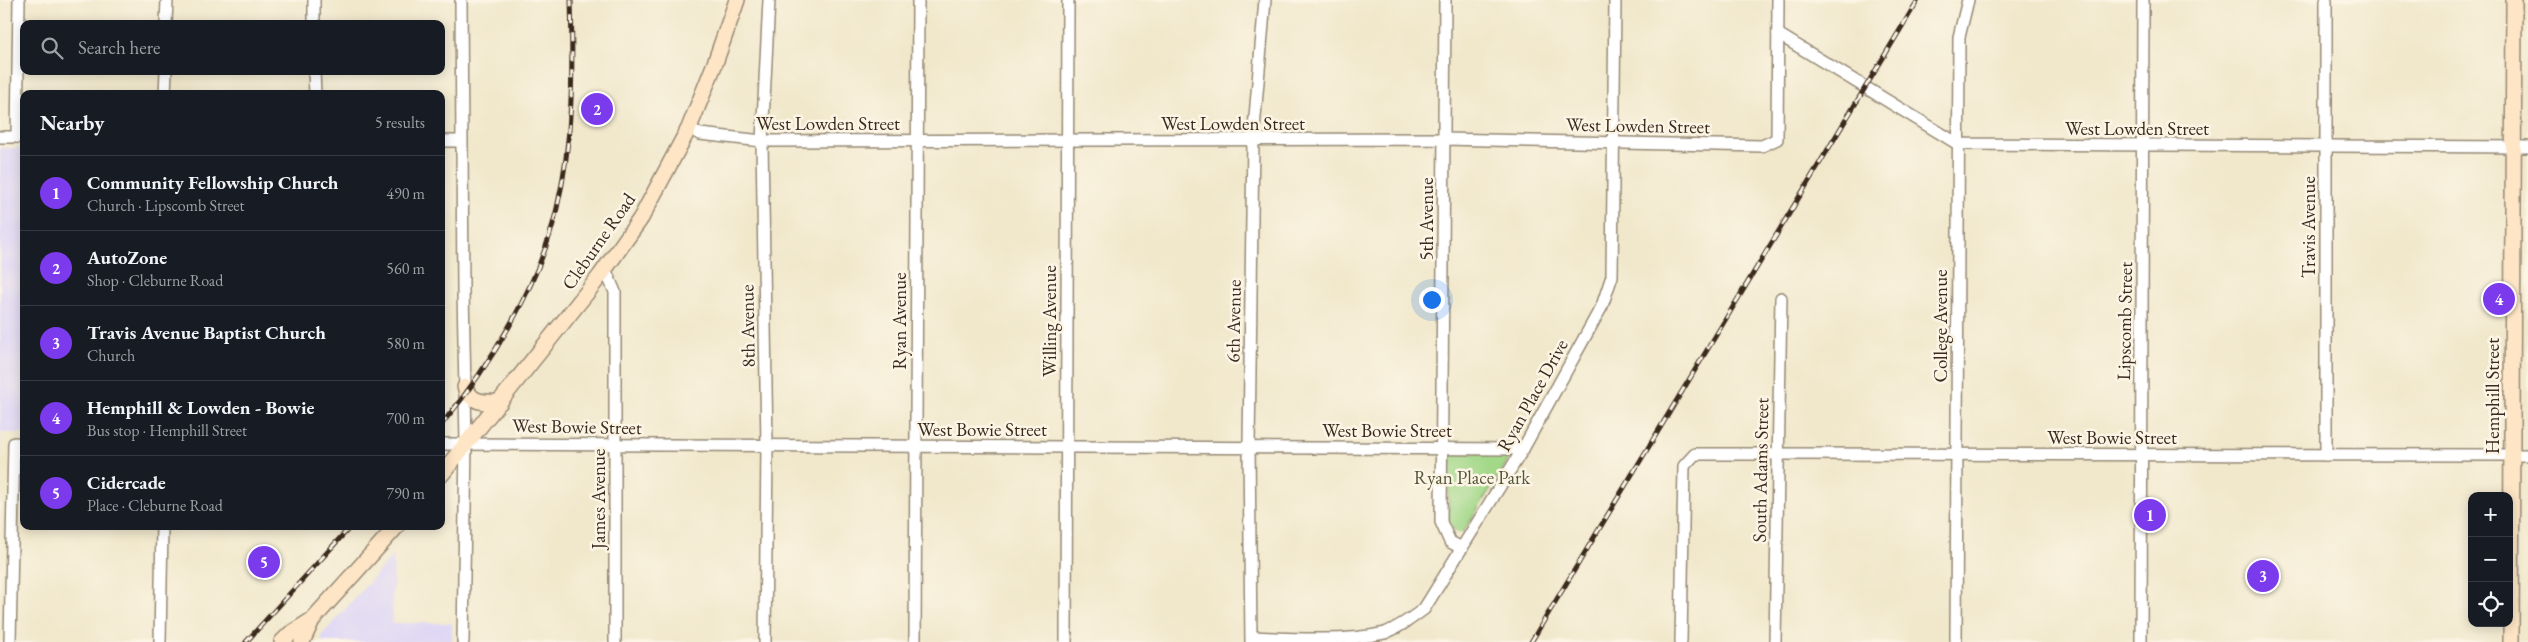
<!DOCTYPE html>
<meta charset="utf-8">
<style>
body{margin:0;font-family:"EB Garamond",serif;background:#20242c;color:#f1f3f6}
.controls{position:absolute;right:15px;bottom:15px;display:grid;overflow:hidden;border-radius:10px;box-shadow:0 2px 12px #0003}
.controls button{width:45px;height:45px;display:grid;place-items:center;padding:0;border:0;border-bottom:1px solid #363941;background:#171b24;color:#f1f3f6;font:25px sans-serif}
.you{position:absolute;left:1431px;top:299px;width:18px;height:18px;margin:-12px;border:4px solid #fff;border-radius:50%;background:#1a73e8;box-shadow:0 0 0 8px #1a73e833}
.badge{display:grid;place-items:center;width:32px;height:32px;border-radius:50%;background:#7c3aed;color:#fff;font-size:16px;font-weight:700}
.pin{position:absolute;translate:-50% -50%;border:2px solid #fff;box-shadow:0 1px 5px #0006}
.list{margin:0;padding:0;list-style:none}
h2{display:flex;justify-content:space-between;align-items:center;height:65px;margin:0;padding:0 20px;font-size:21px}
h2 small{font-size:16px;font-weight:400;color:#9ea1a6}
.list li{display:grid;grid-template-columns:32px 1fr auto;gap:15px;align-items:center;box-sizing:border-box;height:75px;padding:0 20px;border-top:1px solid #363941}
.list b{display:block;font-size:19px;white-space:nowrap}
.list p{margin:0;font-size:16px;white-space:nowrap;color:#9ea1a6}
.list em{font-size:16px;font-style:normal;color:#9ea1a6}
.icon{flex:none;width:28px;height:28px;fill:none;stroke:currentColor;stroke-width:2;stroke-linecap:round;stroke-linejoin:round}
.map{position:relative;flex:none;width:2528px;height:642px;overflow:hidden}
.search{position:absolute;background:#171b24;box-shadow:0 2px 12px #0003;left:20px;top:20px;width:425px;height:55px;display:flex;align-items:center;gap:12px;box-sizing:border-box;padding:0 18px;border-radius:10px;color:#9ea1a6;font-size:19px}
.panel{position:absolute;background:#171b24;box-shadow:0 2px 12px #0003;left:20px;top:90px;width:425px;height:440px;border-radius:10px}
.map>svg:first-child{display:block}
</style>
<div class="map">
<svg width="2528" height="642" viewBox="0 0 2528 642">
<rect width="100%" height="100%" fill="#fcf5e5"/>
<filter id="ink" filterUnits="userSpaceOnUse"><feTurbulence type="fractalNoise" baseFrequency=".02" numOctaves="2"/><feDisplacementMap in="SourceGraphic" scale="10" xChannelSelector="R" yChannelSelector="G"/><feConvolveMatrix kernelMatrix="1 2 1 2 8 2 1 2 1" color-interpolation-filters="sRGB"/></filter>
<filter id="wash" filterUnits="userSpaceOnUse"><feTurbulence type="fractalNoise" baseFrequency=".0096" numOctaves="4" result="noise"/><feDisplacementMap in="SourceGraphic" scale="20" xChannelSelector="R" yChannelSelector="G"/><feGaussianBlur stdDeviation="1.12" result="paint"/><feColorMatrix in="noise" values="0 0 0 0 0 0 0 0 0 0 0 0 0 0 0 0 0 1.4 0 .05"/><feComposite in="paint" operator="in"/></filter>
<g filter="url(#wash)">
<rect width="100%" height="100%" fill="#f1e8cc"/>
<g fill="#ddd5f6">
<polygon points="0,148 24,148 24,433 1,433 0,478"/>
<polygon points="394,554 392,623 452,623 452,642 322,642 322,635"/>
</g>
<polygon fill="#a3d889" stroke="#6f8154" points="1455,453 1512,454 1464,531 1458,533 1449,525 1448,460 1450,455"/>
</g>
<g filter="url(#ink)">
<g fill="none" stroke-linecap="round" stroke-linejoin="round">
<defs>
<g id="minor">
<polyline points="314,0 314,24"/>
<polyline points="461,0 463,290 466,443 463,642"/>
<polyline points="1445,0 1441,522 1450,542 1462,548"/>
<polyline points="2326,0 2326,455"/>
<polyline points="166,24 167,0"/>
<polyline points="1778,34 1958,144 2528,147"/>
<polyline points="314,71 315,94"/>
<polyline points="165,94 166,71"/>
<polyline points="689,128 700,134 762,141 1444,139 1762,146 1777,139 1778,0"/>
<polyline points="0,137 24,137"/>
<polyline points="17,137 19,0"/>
<polyline points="441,141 461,141"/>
<polyline points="605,269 615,292 615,642"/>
<polyline points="441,444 1523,449"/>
<path d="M 1252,637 C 1294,639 1345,642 1385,633 C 1400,627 1412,618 1424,609 L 1523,449 L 1602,306 L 1612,276 L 1615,0"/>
<polyline points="10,642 14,443 24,444"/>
<polyline points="160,642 162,526"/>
<polyline points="765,642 767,446 762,141 769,0"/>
<polyline points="915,642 918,0"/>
<polyline points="1066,642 1068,0"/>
<polyline points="1251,642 1249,446 1253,140 1265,0"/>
<polyline points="1681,642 1684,466 1695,454 2528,455"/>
<polyline points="1775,642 1781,298"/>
<polyline points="1956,642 1959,37 1968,0"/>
<polyline points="2141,642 2143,0"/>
</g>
<g id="secondary">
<path d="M 465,387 C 470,403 485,403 500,402"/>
<polyline points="441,475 600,276 641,218 689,128 715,63 737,0"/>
<polyline points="282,642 290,634 312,620"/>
<polyline points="302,642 312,620 397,526"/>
<polyline points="2511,642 2514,0"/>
</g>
</defs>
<use href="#minor" stroke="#968975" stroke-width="14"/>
<use href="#secondary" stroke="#968975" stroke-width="18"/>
<use href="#minor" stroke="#fff" stroke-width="11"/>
<use href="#secondary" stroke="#fde5c5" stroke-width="15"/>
<defs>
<g id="rail">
<path d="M 441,425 C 491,365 540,284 557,208 C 573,140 573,70 571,0"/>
<polyline points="246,642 351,526"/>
<polyline points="1531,642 1918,0"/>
</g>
</defs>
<use href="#rail" stroke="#3b2a1e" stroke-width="5"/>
<use href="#rail" stroke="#fcf5e5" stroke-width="3" stroke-dasharray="9" stroke-linecap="butt"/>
</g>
</g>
<g text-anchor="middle" stroke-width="5" stroke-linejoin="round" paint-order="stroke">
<g font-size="19" fill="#3b2a1e" stroke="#fcf5e5">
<text x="828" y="130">West Lowden Street</text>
<text x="1233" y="130">West Lowden Street</text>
<text transform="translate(1638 125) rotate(1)" y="7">West Lowden Street</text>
<text x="2137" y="135">West Lowden Street</text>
<text transform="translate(1426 219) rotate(-90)" y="7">5th Avenue</text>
<text transform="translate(2308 227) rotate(-90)" y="7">Travis Avenue</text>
<text transform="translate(598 241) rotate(-55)" y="7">Cleburne Road</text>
<text transform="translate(899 321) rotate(-90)" y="7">Ryan Avenue</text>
<text transform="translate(1049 321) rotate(-90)" y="7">Willing Avenue</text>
<text transform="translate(1233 321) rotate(-89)" y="7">6th Avenue</text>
<text transform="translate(2124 321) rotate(-89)" y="7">Lipscomb Street</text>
<text transform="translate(747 326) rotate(-91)" y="7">8th Avenue</text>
<text transform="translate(1940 326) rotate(-90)" y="7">College Avenue</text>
<text transform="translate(1532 395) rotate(-61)" y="7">Ryan Place Drive</text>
<text transform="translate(2492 396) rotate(-90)" y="7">Hemphill Street</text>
<text transform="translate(577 426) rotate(1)" y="7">West Bowie Street</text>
<text x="982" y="436">West Bowie Street</text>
<text x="1387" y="437">West Bowie Street</text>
<text x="2112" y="444">West Bowie Street</text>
<text transform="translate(1760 470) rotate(-89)" y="7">South Adams Street</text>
<text transform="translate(598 499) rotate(-90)" y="7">James Avenue</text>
</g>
<g font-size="19" fill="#555639" stroke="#fcf5e5">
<text x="1472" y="484">Ryan Place Park</text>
</g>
</g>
</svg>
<div class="controls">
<button>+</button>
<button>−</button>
<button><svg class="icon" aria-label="locate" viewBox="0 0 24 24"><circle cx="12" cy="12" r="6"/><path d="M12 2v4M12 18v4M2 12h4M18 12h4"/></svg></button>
</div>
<div class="you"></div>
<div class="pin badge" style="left:2150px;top:515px">1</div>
<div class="pin badge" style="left:597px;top:109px">2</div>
<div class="pin badge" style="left:2263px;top:576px">3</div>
<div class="pin badge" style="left:2499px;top:299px">4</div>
<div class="pin badge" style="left:264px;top:562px">5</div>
<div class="search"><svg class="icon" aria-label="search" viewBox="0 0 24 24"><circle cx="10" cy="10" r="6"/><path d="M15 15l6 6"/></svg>Search here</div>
<section class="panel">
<h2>Nearby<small>5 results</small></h2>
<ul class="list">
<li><span class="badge">1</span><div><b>Community Fellowship Church</b><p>Church · Lipscomb Street</p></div><em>490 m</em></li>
<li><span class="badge">2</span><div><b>AutoZone</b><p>Shop · Cleburne Road</p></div><em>560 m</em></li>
<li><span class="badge">3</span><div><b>Travis Avenue Baptist Church</b><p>Church</p></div><em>580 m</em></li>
<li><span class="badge">4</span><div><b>Hemphill &amp; Lowden - Bowie</b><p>Bus stop · Hemphill Street</p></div><em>700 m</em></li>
<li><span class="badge">5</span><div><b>Cidercade</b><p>Place · Cleburne Road</p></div><em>790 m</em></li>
</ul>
</section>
</div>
